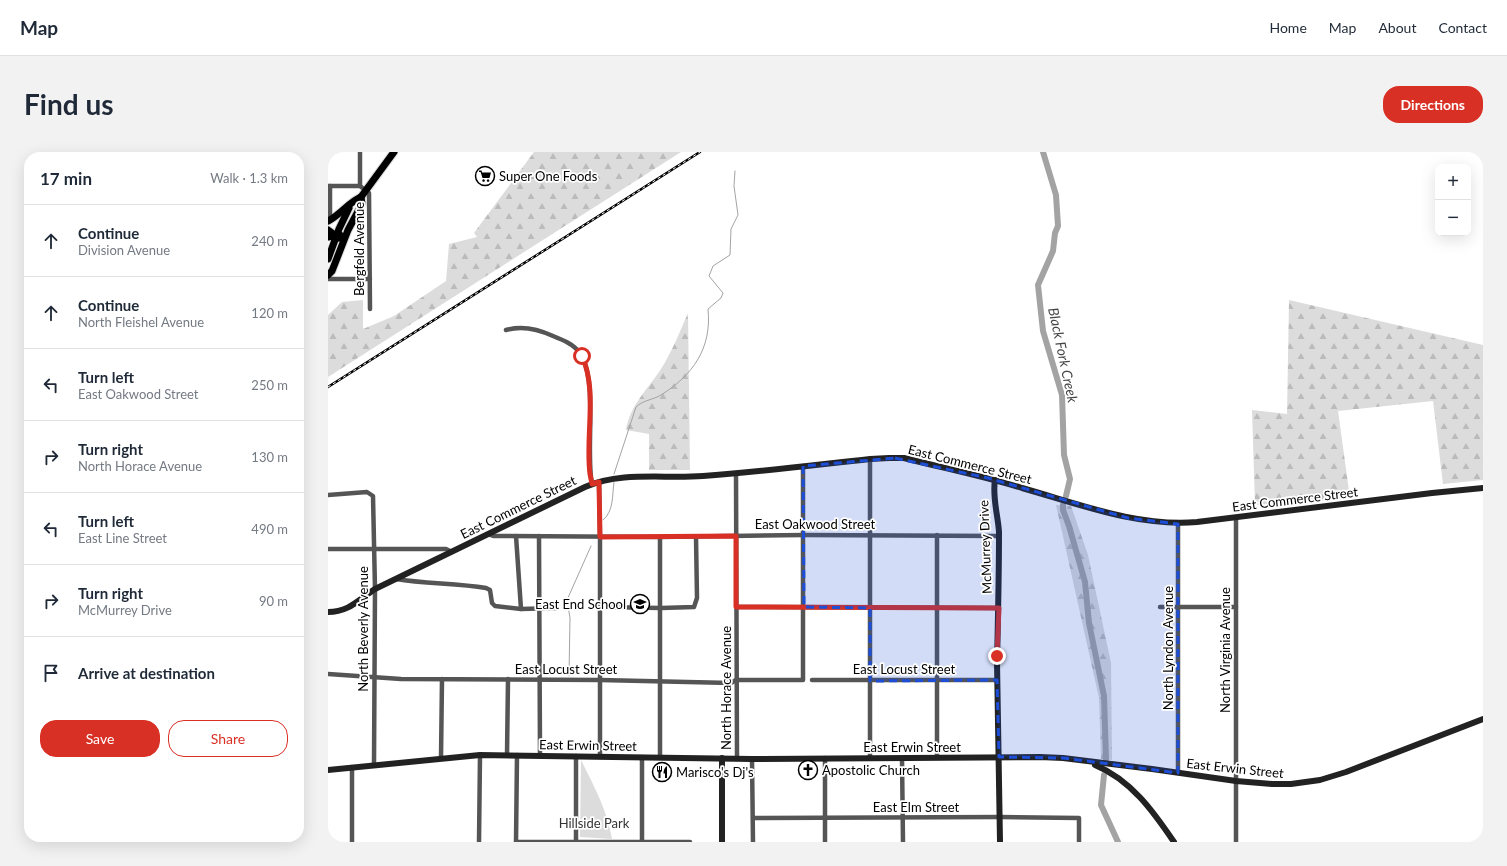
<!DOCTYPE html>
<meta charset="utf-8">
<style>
body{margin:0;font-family:Lato,sans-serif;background:#f2f2f3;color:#1f2937}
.controls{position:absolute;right:12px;top:12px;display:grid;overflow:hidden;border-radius:8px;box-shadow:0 4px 16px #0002}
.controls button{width:36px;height:36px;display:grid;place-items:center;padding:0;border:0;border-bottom:1px solid #e0e1e3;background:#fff;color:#1f2937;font:20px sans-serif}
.stop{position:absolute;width:12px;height:12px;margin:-9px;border:3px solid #d93025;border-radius:50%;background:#fff}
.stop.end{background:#d93025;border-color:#fff;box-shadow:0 1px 4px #0008}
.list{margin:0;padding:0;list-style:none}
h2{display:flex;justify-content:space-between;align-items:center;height:52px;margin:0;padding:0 16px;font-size:17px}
h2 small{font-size:13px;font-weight:400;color:#747a83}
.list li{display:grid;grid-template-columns:26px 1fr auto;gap:12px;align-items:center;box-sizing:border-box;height:72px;padding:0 16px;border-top:1px solid #e0e1e3}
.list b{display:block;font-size:15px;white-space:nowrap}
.list p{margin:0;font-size:13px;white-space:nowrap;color:#747a83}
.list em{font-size:13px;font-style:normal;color:#747a83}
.actions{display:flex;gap:8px;padding:12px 16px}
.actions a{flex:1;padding:9px 0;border:1px solid #d93025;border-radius:16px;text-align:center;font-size:14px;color:#d93025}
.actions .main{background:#d93025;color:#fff}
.icon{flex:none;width:22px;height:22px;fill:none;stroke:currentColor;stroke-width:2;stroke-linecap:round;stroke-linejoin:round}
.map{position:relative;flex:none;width:1155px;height:690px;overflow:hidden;border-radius:16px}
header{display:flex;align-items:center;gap:24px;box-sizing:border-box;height:56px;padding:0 20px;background:#fff;border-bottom:1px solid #e0e1e3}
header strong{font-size:19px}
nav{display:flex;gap:22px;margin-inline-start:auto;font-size:14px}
.intro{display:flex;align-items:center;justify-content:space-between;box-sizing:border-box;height:96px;padding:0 24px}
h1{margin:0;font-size:28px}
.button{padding:10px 18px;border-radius:16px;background:#d93025;color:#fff;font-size:14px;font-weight:700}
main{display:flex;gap:24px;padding:0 24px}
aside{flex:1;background:#fff;border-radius:16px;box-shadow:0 4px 16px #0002}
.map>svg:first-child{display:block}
</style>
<header>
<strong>Map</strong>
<nav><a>Home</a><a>Map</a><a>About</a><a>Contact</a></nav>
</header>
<div class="intro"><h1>Find us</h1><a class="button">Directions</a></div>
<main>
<aside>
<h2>17 min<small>Walk · 1.3 km</small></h2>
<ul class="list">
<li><svg class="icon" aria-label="ahead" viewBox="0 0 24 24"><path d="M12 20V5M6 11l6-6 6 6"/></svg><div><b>Continue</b><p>Division Avenue</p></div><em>240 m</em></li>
<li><svg class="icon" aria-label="ahead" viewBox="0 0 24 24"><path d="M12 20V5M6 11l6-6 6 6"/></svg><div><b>Continue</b><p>North Fleishel Avenue</p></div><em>120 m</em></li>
<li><svg class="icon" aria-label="left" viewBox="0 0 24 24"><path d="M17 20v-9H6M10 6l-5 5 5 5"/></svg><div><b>Turn left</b><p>East Oakwood Street</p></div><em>250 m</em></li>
<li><svg class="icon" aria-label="right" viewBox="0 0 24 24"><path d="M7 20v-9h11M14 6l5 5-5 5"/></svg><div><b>Turn right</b><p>North Horace Avenue</p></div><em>130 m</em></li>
<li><svg class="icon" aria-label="left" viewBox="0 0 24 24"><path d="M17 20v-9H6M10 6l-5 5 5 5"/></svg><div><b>Turn left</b><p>East Line Street</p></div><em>490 m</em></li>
<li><svg class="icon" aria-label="right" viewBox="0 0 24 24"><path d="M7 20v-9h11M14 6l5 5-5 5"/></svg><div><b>Turn right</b><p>McMurrey Drive</p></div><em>90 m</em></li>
<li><svg class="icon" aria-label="arrive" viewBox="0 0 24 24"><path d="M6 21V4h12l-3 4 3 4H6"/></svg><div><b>Arrive at destination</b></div></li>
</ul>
<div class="actions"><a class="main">Save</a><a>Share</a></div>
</aside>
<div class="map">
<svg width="1155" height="690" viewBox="0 0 1155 690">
<defs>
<pattern id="forest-firs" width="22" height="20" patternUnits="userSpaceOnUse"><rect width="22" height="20" fill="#dcdcdc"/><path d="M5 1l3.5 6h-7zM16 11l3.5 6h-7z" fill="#bbb"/></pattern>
</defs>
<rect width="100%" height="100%" fill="#fff"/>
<g fill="url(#forest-firs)">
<polygon points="206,0 353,0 0,225 0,163 14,150 35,148 35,177 66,164 118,129 121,92 149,85 146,81"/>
<polygon points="961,148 1155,193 1155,328 1115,332 1105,249 1010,259 1022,346 927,353 924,258 959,262"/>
<path d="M 360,161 L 362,318 L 321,318 L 321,282 L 298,278 C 302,253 320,237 333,217 C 344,200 352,179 360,161 Z"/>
<polygon points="728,353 743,354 760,403 783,511 784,608 773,607 771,546"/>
</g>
<path fill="#dcdcdc" d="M 253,608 C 266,634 279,658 284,687 L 252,685 Z"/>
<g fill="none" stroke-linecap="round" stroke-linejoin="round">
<g stroke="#a3a3a3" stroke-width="1">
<path d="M 286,322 L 308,255 C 315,248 325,248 333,243 C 365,223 384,196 380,157 L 393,146 L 395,141 L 381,124 L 385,114 L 402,103 L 403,77 L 410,63 L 406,34 L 407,19"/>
<path d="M 275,368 C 286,359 284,344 286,330"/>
<polyline points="241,524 242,466 239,448 263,394"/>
</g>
<g stroke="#a3a3a3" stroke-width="6">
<polyline points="715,0 728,43 730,74 727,81 725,99 710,133 715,179 734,243 736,303 742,327 738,344"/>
<polyline points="735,353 735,358 741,374 757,430 761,471 776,544 778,607"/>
<polyline points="776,623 773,653 790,690"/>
</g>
<defs>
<g id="primary">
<path d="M 0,69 C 12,63 21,50 33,45 L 66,0"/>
<polyline points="0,78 11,86"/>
<polyline points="0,85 12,83"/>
<polyline points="0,107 11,77 21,56"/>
<polyline points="0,123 4,119 20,78 34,52 33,45"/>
</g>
</defs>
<use href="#primary" stroke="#dbdbdb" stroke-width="9"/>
<g stroke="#555" stroke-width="4.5">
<polyline points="32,0 32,34"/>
<polyline points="0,34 32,34 41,41 42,157"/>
<polyline points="2,69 2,34"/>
<polyline points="0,127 42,127"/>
<path d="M 178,178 C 195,173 210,177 225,184 C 235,188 245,192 251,200 C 271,226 257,298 264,332"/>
<polyline points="408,321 409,606"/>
<polyline points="271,330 272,385 272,604"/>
<polyline points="0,343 39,340 45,344 47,437 46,613"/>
<polyline points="908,366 908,690"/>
<polyline points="850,372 850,621"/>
<polyline points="160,382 166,384 332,385 476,383 671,384"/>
<polyline points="188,384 193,457"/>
<polyline points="211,384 212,603"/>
<polyline points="0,397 118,397 124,400"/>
<path d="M 68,427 C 98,432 128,431 158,436 L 162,438 L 164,451 L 167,454 L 193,457 L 229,456"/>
<polyline points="272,455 333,456 366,455 369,446 368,385"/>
<polyline points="409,455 671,456"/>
<polyline points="832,455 908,455"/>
<polyline points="0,522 73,527 272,528 403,531 408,528 475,528 475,314"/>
<polyline points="484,528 669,528"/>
<polyline points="179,603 180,527"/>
<polyline points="332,605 332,385"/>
<polyline points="609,605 609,383"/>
<polyline points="113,606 114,527"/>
<polyline points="497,606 497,690"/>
<polyline points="542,606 542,307"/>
<polyline points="574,606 575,690"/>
<polyline points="424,607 425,690"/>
<polyline points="24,615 24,690"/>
<polyline points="425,666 672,665 751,666 751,690"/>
<polyline points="314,689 314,605"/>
<polyline points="151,690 152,603"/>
<polyline points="188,690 362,690"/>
<polyline points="188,690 189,603"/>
<polyline points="248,690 248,604"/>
</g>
<g stroke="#222" stroke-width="6">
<path d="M 667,328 C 664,345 670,363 671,380 C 671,423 670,467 669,510 L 672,690"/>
<path d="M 0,460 C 21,460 30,448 47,437 L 257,335 C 294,319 335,327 375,324 C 430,320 486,313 542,307 L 561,306 L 576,306 C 615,316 655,324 694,336 C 751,352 809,375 869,370 L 1104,341 L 1155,336"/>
<polyline points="394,606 394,690"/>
<path d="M 767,613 C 803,628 825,659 846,690"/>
<polyline points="0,618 152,603 424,607 712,605 735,606 824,617 908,629 944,632 963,632 992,628 1018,620 1155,567"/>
</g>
<use href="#primary" stroke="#000" stroke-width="7"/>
<defs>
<polyline id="rail" points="0,235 372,0"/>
</defs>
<use href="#rail" stroke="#000" stroke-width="2.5"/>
<use href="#rail" stroke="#fff" stroke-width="1" stroke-dasharray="3" stroke-linecap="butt"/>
</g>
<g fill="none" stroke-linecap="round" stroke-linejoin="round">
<path stroke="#d93025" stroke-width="5" d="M 254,204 C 270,239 257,284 262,322 L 264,332 L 271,330 L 272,385 L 408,384 L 408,455 L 671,456 L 669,504"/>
</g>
<path fill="#1d4ed8" fill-opacity="0.2" stroke="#1d4ed8" stroke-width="3" stroke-dasharray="8 5" stroke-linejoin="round" d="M 567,306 L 660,326 L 800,366 L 850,372 L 850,621 L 735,606 L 671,605 L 669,528 L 542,529 L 542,456 L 476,455 L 475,314 Z"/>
<defs>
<symbol id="supermarket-ring" viewBox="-11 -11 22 22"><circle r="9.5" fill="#fff" stroke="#000" stroke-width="1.5"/><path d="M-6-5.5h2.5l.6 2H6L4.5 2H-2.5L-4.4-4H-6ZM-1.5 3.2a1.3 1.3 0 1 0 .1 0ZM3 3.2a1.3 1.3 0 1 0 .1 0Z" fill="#000"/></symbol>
<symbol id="school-ring" viewBox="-11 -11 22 22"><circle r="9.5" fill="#fff" stroke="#000" stroke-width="1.5"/><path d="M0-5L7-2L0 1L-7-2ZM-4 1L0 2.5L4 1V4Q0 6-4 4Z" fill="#000"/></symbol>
<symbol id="church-ring" viewBox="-11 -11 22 22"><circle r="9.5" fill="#fff" stroke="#000" stroke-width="1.5"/><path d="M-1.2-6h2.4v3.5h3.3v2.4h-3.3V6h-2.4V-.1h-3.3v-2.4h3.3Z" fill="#000"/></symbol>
<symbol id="restaurant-ring" viewBox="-11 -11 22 22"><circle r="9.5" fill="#fff" stroke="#000" stroke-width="1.5"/><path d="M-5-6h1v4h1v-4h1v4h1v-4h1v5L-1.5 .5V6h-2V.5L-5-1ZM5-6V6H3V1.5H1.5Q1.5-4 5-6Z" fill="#000"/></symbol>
</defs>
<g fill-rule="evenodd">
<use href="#supermarket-ring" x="146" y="13" width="22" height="22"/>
<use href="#school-ring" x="301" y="441" width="22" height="22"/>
<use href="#church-ring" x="469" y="607" width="22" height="22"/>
<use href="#restaurant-ring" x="323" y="609" width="22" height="22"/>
</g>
<g text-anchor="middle" stroke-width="3.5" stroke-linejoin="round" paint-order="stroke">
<g font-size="13" fill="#000" stroke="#fff" text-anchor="start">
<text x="171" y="29">Super One Foods</text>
<text x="298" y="457" text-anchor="end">East End School</text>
<text x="494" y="623">Apostolic Church</text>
<text x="348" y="625">Marisco's Dj's</text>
</g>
<g font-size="13" fill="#000" stroke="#fff">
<text transform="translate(31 97) rotate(-90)" y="5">Bergfeld Avenue</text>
<text transform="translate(642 312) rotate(14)" y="5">East Commerce Street</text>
<text transform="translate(967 347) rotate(-7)" y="5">East Commerce Street</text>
<text transform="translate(190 355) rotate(-26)" y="5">East Commerce Street</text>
<text x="487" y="377">East Oakwood Street</text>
<text transform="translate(657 395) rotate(-92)" y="5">McMurrey Drive</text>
<text transform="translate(35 477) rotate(-90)" y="5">North Beverly Avenue</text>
<text transform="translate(840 496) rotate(-90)" y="5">North Lyndon Avenue</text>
<text transform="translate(897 498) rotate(-90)" y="5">North Virginia Avenue</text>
<text x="238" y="522">East Locust Street</text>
<text x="576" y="522">East Locust Street</text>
<text transform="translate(398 536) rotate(-90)" y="5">North Horace Avenue</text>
<text transform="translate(260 593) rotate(1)" y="5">East Erwin Street</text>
<text x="584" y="600">East Erwin Street</text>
<text transform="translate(907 616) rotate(6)" y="5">East Erwin Street</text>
<text x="588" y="660">East Elm Street</text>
</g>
<g font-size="13" fill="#333" stroke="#fff">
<text x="266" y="676">Hillside Park</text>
</g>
<g font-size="14" font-style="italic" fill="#444" stroke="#fff">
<text transform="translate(735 203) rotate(78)" y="5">Black Fork Creek</text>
</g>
</g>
</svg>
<div class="controls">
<button>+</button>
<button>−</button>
</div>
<div class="stop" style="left:254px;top:204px"></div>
<div class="stop end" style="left:669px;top:504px"></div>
</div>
</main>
